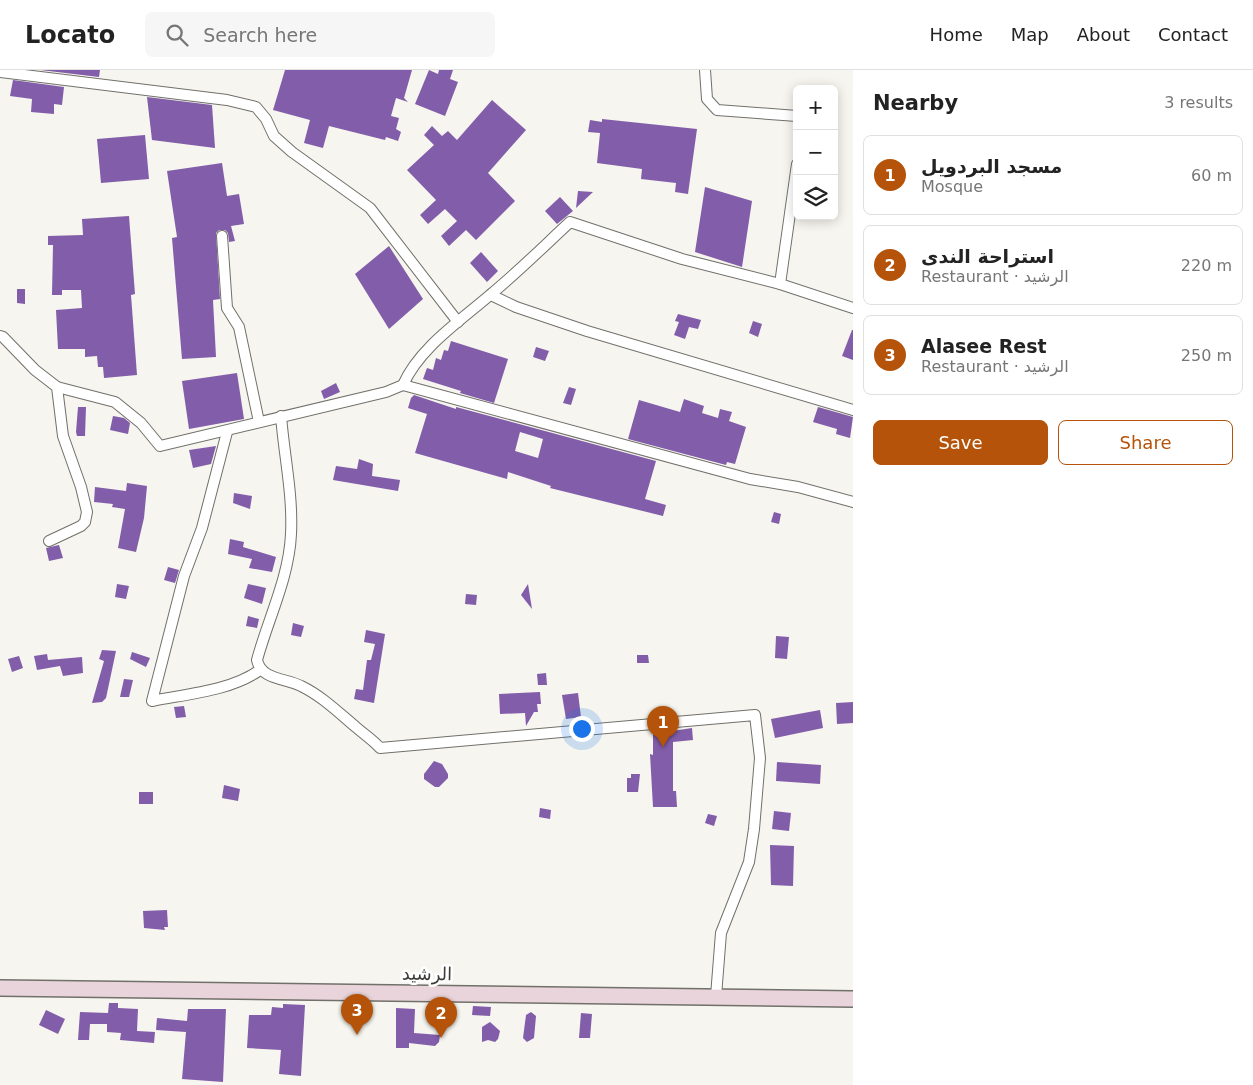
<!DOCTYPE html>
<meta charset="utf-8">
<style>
body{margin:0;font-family:"DejaVu Sans",Cairo,sans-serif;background:#f6f6f6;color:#222}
.controls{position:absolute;right:15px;top:15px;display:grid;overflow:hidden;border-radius:8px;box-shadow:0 2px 12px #0003}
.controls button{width:45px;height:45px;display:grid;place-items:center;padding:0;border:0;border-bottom:1px solid #e0e0e0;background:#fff;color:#222;font:25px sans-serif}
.you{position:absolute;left:581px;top:658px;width:18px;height:18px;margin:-12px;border:4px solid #fff;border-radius:50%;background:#1a73e8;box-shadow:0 0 0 8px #1a73e833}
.badge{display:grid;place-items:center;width:32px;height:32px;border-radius:50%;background:#b45309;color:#fff;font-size:16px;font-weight:700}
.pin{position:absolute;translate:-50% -41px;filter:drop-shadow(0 1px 2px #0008)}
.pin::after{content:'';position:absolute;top:26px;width:18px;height:15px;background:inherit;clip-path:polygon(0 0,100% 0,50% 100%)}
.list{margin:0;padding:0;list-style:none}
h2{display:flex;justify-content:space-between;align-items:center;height:65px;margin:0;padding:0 20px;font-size:21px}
h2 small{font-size:16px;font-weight:400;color:#767676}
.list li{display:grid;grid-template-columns:32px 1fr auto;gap:15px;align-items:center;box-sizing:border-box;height:80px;margin:0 10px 10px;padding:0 10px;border:1px solid #e0e0e0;border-radius:8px}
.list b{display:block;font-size:19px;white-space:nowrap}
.list p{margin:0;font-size:16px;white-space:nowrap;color:#767676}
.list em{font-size:16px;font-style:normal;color:#767676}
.actions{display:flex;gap:10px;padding:15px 20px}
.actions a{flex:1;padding:11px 0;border:1px solid #b45309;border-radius:8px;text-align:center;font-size:18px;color:#b45309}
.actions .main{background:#b45309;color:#fff}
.icon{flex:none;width:28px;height:28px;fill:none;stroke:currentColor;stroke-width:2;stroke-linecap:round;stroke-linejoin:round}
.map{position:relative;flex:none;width:853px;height:1015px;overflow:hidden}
header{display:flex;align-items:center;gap:30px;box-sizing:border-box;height:70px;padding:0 25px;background:#fff;border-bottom:1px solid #e0e0e0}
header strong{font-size:24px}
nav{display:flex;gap:28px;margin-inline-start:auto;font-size:18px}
.search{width:350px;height:45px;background:#f6f6f6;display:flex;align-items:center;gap:12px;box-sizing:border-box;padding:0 18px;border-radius:8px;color:#767676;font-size:19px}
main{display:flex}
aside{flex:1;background:#fff}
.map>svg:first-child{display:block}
</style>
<header>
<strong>Locato</strong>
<div class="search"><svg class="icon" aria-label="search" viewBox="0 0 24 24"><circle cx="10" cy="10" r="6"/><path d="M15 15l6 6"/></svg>Search here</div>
<nav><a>Home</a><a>Map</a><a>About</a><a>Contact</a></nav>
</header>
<main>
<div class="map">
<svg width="853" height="1015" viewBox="0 0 853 1015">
<rect width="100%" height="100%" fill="#f6f5ef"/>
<g fill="#825da9" fill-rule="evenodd">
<polygon points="40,0 100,0 99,7"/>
<polygon points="285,0 412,0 404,28 408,32 396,28 391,46 399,48 396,59 401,62 398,71 386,67 385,70 329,56 323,78 304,73 310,50 273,40"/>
<polygon points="429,0 438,4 439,0 453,0 450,9 458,12 445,46 415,34"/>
<polygon points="13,10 64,17 62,35 54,34 54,44 31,42 32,29 10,26"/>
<polygon points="147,27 212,35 215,78 152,70"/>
<polygon points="492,30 526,60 488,103 515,131 476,170 466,160 449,176 441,166 457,151 445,139 428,154 420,145 436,130 407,100 434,75 424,65 432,56 442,66 448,61 457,70"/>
<polygon points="602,49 697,59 688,124 675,122 676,113 641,109 642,99 597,93 600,63 588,62 590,50 602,52"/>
<polygon points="145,65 149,109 101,113 97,69"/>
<polygon points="222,93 227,126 239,124 244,154 231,156 235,171 229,172 228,163 225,160 219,160 216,163 220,229 213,230 216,287 182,289 172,168 177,167 167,101"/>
<polygon points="705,117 752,131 742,197 695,182"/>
<polygon points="578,121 593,122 576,138"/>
<polygon points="560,127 573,141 557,154 545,141"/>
<polygon points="129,146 135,224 131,225 137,305 104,308 103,297 98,297 97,286 85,287 85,279 58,279 56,240 82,238 81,220 62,220 62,225 52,225 53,175 48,175 48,166 83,165 82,149"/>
<polygon points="389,176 423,229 389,259 355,204"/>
<polygon points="481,182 498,201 487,212 470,193"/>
<polygon points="17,219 25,219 25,234 17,233"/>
<polygon points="678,244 701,250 698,259 689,257 685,269 674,265 679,252 675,251"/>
<polygon points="753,251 762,254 758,267 749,263"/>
<polygon points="852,260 853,260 853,290 842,286"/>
<polygon points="451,271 508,289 494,333 460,323 461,321 423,309 427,298 433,300 436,288 441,290 444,280 448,281"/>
<polygon points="536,277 549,281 545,291 533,287"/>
<polygon points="237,303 244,349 189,359 182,311"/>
<polygon points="336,313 340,322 324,329 321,321"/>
<polygon points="569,317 576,319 571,335 563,333"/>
<path d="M 414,325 L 456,339 L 456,337 L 656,391 L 645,429 L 666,435 L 663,446 L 550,418 L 551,416 L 508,402 L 507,409 L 415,383 L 427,344 L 408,338 L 411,328 ZM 520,362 L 543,369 L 538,388 L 515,381 Z"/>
<polygon points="684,329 704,336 702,343 718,348 720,339 732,342 729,351 746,357 735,394 727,392 726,395 628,369 639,330 680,342"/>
<polygon points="78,337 86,337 85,366 77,366 76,362"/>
<polygon points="818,337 853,347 850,368 836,364 837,359 813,352"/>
<polygon points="113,346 124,348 130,353 128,364 110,360"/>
<polygon points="216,376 211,394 193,398 189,380"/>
<polygon points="359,389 373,394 372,406 400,410 398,421 333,410 336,396 357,399"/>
<polygon points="127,413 147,416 144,448 136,482 118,478 125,439 112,437 113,434 94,432 95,417 126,421"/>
<polygon points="234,423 252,426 250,439 233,433"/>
<polygon points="774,442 781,444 779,454 771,452"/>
<polygon points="230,469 244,472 243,477 276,487 272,502 249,498 252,489 228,484"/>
<polygon points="59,475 63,488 49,491 46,478"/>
<polygon points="168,497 179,500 175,513 164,510"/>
<polygon points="117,514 129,516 126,529 115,527"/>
<polygon points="248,514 266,518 262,534 244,528"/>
<polygon points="528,514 532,539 521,525"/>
<polygon points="466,524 477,525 476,535 465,534"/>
<polygon points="248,546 259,549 257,558 246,556"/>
<polygon points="293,553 304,556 301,567 291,565"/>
<polygon points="366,560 385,564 374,633 354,629 356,619 363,620 367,590 371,590 375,574 364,572"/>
<polygon points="776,566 789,567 787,589 775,588"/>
<polygon points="102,580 116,581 106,628 102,632 92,633 104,591 99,589"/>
<polygon points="132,582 150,588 146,597 130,589"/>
<polygon points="47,584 48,590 82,587 83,603 63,606 60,596 37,600 34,586"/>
<polygon points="637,585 648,585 649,593 637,593"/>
<polygon points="19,586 23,598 12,602 8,589"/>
<polygon points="546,603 547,615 538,615 537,604"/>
<polygon points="124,609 133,610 129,627 120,627"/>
<polygon points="540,622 541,634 537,634 538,642 534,642 526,656 525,643 500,644 499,624"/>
<polygon points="578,623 581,647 566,649 562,625"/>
<polygon points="853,632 853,653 837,654 836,633"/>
<polygon points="184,636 186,647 176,648 174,637"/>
<polygon points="820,640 823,658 775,668 771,649"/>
<polygon points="692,658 693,670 673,672 673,721 676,721 677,737 653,737 650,684 653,685 653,664"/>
<polygon points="434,691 442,694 448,704 448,708 439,717 435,717 424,709 424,704"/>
<polygon points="777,692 821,695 820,714 776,711"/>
<polygon points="631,704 640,704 638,722 627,722 627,708 631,708"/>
<polygon points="224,715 240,719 238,731 222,728"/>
<rect x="139" y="722" width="14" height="12"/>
<polygon points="540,738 551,740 550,749 539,747"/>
<polygon points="774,741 791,743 789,761 772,759"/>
<polygon points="708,744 717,746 714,756 705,753"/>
<polygon points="770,775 794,776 793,816 771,815"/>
<polygon points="167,840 168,857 164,857 165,860 144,858 143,841"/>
<polygon points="109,933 118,933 118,938 138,939 137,961 155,962 154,973 120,970 121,963 107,962 107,954 90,954 89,970 78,970 80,942 108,943"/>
<polygon points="283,934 305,935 301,1006 279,1004 281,980 247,978 249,945 271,945 272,937 283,938"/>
<polygon points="473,936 491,937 490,946 472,945"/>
<polygon points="396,938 415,939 414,963 440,965 439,972 435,976 409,973 409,978 396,978"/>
<polygon points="188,939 226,939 223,1012 182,1009 186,962 156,960 157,948 187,951"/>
<polygon points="46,940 65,949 58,964 39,955"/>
<polygon points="531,942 536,946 534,968 527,972 523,968 526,945"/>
<polygon points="581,943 592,944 590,968 579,968"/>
<polygon points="490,952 500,961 498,969 495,972 488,970 482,972 482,957"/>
</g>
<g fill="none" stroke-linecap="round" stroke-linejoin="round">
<defs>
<g id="street">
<polyline points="705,0 707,29 717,40 797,46"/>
<polyline points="0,2 227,30 256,37 266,49 274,66 292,82 370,138 458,252"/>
<polyline points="222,166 227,238 239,257 259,352"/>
<polyline points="780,214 797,94"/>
<polyline points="491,225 516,237 587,261 853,340"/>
<polyline points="0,266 3,267 35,300 57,317 63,366 81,417 87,442 85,452 81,456 49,471"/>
<polyline points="403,315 750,409 798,417 853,432"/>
<path d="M 57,317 L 115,332 L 141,353 L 160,376 L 386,322 L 403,315 C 419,278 460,251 490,225 C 518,202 543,177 570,152 L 682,189 L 780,214 L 853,238"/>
<path d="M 281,346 C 284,385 293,424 291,464 C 289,508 268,549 257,590 C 261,610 286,608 301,616 C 322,626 339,643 357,658 C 365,665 373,670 380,678 L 755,645 L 760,688 L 754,759 L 749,792 L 721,863 L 716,926"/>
<path d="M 227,362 L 202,458 L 184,506 L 152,631 C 187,624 230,621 260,600"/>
</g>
<polyline id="secondary" points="0,918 853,929"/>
</defs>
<use href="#street" stroke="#71706a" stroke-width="12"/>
<use href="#secondary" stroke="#71706a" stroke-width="18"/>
<use href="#street" stroke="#fff" stroke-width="10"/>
<use href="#secondary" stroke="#e8d4da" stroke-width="15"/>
</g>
<g text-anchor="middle" stroke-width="5" stroke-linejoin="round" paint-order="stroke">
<g font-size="18" fill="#3d3c3a" stroke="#fff">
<text transform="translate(427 904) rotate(1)" y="6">الرشيد</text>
</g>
</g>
</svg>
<div class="controls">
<button>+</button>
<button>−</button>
<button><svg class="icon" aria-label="layers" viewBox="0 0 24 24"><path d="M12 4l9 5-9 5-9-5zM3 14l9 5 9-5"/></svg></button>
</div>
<div class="you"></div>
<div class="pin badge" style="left:663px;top:677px">1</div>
<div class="pin badge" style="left:441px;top:968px">2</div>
<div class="pin badge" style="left:357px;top:965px">3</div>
</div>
<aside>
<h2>Nearby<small>3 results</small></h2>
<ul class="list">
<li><span class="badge">1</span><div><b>مسجد البردويل</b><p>Mosque</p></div><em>60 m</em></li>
<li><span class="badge">2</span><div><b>استراحة الندى</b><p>Restaurant · الرشيد</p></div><em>220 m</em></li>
<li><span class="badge">3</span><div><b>Alasee Rest</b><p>Restaurant · الرشيد</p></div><em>250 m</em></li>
</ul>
<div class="actions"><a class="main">Save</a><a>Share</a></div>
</aside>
</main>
